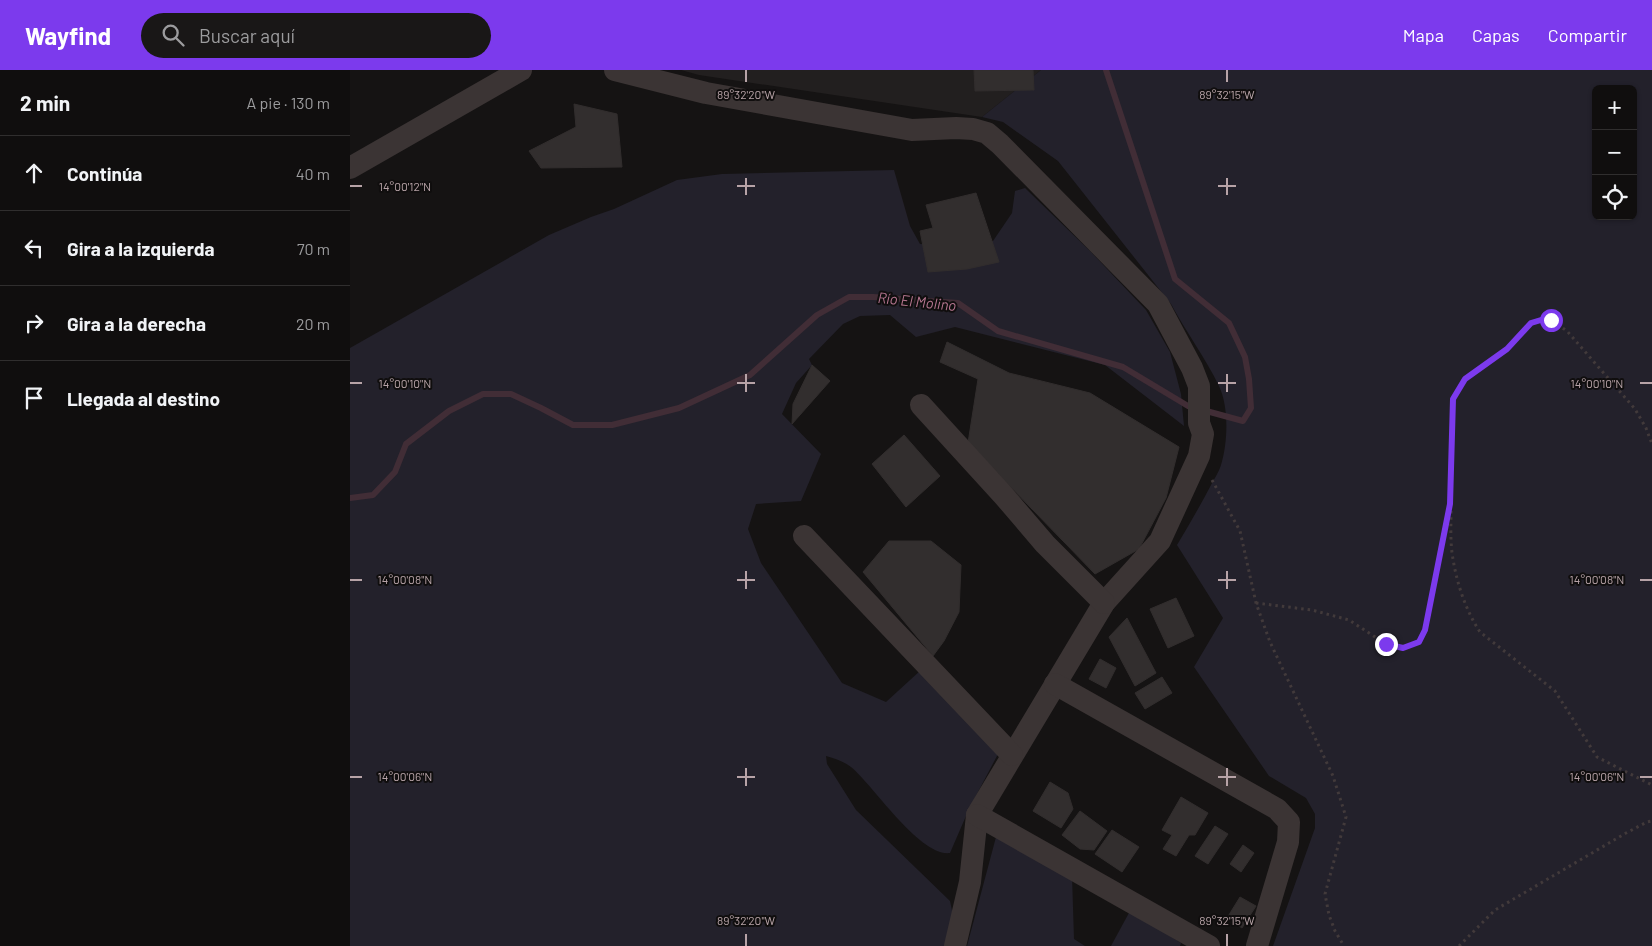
<!DOCTYPE html>
<html lang="es">
<meta charset="utf-8">
<style>
body{margin:0;font-family:Barlow,sans-serif;background:#191717;color:#f1f3f6}
.controls{position:absolute;right:15px;top:15px;display:grid;overflow:hidden;border-radius:8px;box-shadow:0 1px 4px #0004}
.controls button{width:45px;height:45px;display:grid;place-items:center;padding:0;border:0;border-bottom:1px solid #302e2e;background:#100e0e;color:#f1f3f6;font:25px sans-serif}
.stop{position:absolute;width:15px;height:15px;margin:-11px;border:4px solid #7c3aed;border-radius:50%;background:#fff}
.stop.end{background:#7c3aed;border-color:#fff;box-shadow:0 1px 5px #0008}
.list{margin:0;padding:0;list-style:none}
h2{display:flex;justify-content:space-between;align-items:center;height:65px;margin:0;padding:0 20px;font-size:21px}
h2 small{font-size:16px;font-weight:400;color:#9c9c9e}
.list li{display:grid;grid-template-columns:32px 1fr auto;gap:15px;align-items:center;box-sizing:border-box;height:75px;padding:0 20px;border-top:1px solid #302e2e}
.list b{display:block;font-size:19px;white-space:nowrap}
.list em{font-size:16px;font-style:normal;color:#9c9c9e}
.icon{flex:none;width:28px;height:28px;fill:none;stroke:currentColor;stroke-width:2;stroke-linecap:round;stroke-linejoin:round}
.map{position:relative;flex:none;width:1302px;height:876px;overflow:hidden}
header{display:flex;align-items:center;gap:30px;box-sizing:border-box;height:70px;padding:0 25px;background:#7c3aed;color:#fff}
header strong{font-size:24px}
nav{display:flex;gap:28px;margin-inline-start:auto;font-size:18px}
.search{width:350px;height:45px;background:#191717;display:flex;align-items:center;gap:12px;box-sizing:border-box;padding:0 18px;border-radius:28px;color:#9c9c9e;font-size:19px}
main{display:flex}
aside{flex:1;background:#100e0e}
.map>svg:first-child{display:block}
</style>
<header>
<strong>Wayfind</strong>
<div class="search"><svg class="icon" aria-label="search" viewBox="0 0 24 24"><circle cx="10" cy="10" r="6"/><path d="M15 15l6 6"/></svg>Buscar aquí</div>
<nav><a>Mapa</a><a>Capas</a><a>Compartir</a></nav>
</header>
<main>
<aside>
<h2>2 min<small>A pie · 130 m</small></h2>
<ul class="list">
<li><svg class="icon" aria-label="ahead" viewBox="0 0 24 24"><path d="M12 20V5M6 11l6-6 6 6"/></svg><div><b>Continúa</b></div><em>40 m</em></li>
<li><svg class="icon" aria-label="left" viewBox="0 0 24 24"><path d="M17 20v-9H6M10 6l-5 5 5 5"/></svg><div><b>Gira a la izquierda</b></div><em>70 m</em></li>
<li><svg class="icon" aria-label="right" viewBox="0 0 24 24"><path d="M7 20v-9h11M14 6l5 5-5 5"/></svg><div><b>Gira a la derecha</b></div><em>20 m</em></li>
<li><svg class="icon" aria-label="arrive" viewBox="0 0 24 24"><path d="M6 21V4h12l-3 4 3 4H6"/></svg><div><b>Llegada al destino</b></div></li>
</ul>
</aside>
<div class="map">
<svg width="1302" height="876" viewBox="0 0 1302 876">
<rect width="100%" height="100%" fill="#151313"/>
<polygon fill="#221f1f" points="331,0 691,0 632,47 349,5"/>
<g fill="#23212b" fill-rule="evenodd">
<path d="M 691,0 L 1302,0 L 1302,876 L 923,876 L 965,758 L 965,744 L 956,728 L 919,706 L 844,597 L 873,548 L 827,475 C 839,455 850,436 861,415 C 864,409 869,402 871,395 C 878,372 879,337 869,316 C 855,287 836,262 821,234 L 708,91 L 653,52 L 632,47 ZM 1246,19 L 1283,19 L 1283,146 L 1246,146 Z"/>
<path d="M 544,100 L 560,156 L 570,174 L 614,176 L 643,171 L 662,143 L 665,121 L 675,118 L 741,182 L 796,240 L 820,282 L 831,324 L 834,356 L 755,295 L 605,257 L 566,267 L 540,245 L 510,246 L 493,254 L 459,289 L 462,295 L 446,313 L 432,344 L 471,384 L 451,431 L 406,434 L 398,459 L 411,493 L 492,613 L 536,632 L 571,600 L 648,684 L 619,739 L 600,783 C 570,787 523,715 501,697 C 495,692 484,688 476,686 L 477,694 L 506,740 L 600,831 L 604,850 L 599,876 L 0,876 L 0,278 L 199,165 L 241,147 L 264,139 L 327,110 L 372,104 Z"/>
<polygon points="646,767 722,806 724,869 735,876 617,876"/>
<polygon points="780,841 831,873 830,876 761,876"/>
</g>
<g fill="none" stroke-linecap="round" stroke-linejoin="round">
<polyline stroke="#412d36" stroke-width="6" points="0,428 23,425 45,402 56,374 99,341 133,324 161,324 191,338 223,355 262,355 329,338 400,305 467,245 499,227 523,227 608,233 648,261 773,297 838,336 893,351 901,338 899,309 895,287 879,253 825,209 756,0"/>
</g>
<g fill="#322e2e" stroke="#312d2d">
<polygon points="624,0 683,0 684,20 625,21"/>
<polygon points="224,34 267,44 272,97 191,98 179,81 226,57"/>
<polygon points="626,123 649,192 617,199 578,202 570,161 583,158 576,135"/>
<polygon points="597,272 659,303 740,323 829,377 816,428 789,479 745,504 618,373 628,309 590,292"/>
<polygon points="462,295 480,311 442,354 443,334"/>
<polygon points="554,365 590,406 556,437 522,394"/>
<polygon points="539,471 581,471 611,495 609,542 594,571 583,586 513,502"/>
<polygon points="826,528 844,566 818,578 800,539"/>
<polygon points="777,548 806,603 785,616 759,567"/>
<polygon points="750,589 766,598 756,618 739,609"/>
<polygon points="812,607 822,623 795,639 785,623"/>
<polygon points="700,712 718,723 723,739 711,758 683,741"/>
<polygon points="831,727 858,743 845,765 839,765 826,786 813,779 822,765 812,760"/>
<polygon points="730,741 757,761 744,780 730,779 712,765"/>
<polygon points="865,756 878,764 858,794 845,786"/>
<polygon points="762,760 789,777 772,802 745,784"/>
<polygon points="893,775 904,783 891,802 880,794"/>
<polygon points="890,827 906,836 892,858 877,848"/>
</g>
<g fill="none" stroke-linecap="round" stroke-linejoin="round">
<g stroke="#423a3b" stroke-width="3" stroke-dasharray="2.5 4" stroke-linecap="butt">
<polyline points="862,410 890,461 906,533 920,572 983,706 996,747 975,824 979,845 985,861 994,876"/>
<path d="M 1101,441 C 1101,456 1100,473 1103,489 C 1107,514 1116,541 1130,562 L 1205,621 L 1247,687 L 1302,715"/>
<polyline points="906,533 962,540 999,550 1036,574 1053,578 1069,572 1075,560 1100,434 1103,329 1115,309 1157,279 1181,253 1191,250 1201,250 1217,261 1285,339 1296,358 1302,374"/>
<polyline points="1109,876 1145,840 1276,763 1297,752 1302,751"/>
</g>
<g stroke="#3b3434" stroke-width="22">
<polyline points="265,0 356,23 562,60 606,58 623,59 637,63 650,74 808,234 842,298 849,316 849,353 853,364 849,386 810,471 754,533 627,745 620,812 605,876"/>
<polyline points="0,98 171,0"/>
<polyline points="571,335 654,426 695,474 754,533"/>
<polyline points="454,466 662,685"/>
<polyline points="705,614 927,739 939,752 938,772 907,876"/>
<polyline points="627,745 859,876"/>
</g>
</g>
<g fill="none" stroke-linecap="round" stroke-linejoin="round">
<polyline stroke="#7c3aed" stroke-width="6" points="1036,574 1053,578 1069,572 1075,560 1100,434 1103,329 1115,309 1157,279 1181,253 1191,250 1201,250"/>
</g>
<path fill="none" stroke="#b7a3a7" stroke-width="2" d="M 396,0 L 396,12M 877,0 L 877,12M 396,108 L 396,125M 877,108 L 877,125M 0,116 L 12,116M 387,116 L 405,116M 868,116 L 886,116M 396,304 L 396,322M 877,304 L 877,322M 0,313 L 12,313M 387,313 L 405,313M 868,313 L 886,313M 1290,313 L 1302,313M 396,501 L 396,519M 877,501 L 877,519M 0,510 L 12,510M 387,510 L 405,510M 868,510 L 886,510M 1290,510 L 1302,510M 396,698 L 396,716M 877,698 L 877,716M 0,707 L 12,707M 387,707 L 405,707M 868,707 L 886,707M 1290,707 L 1302,707M 396,864 L 396,876M 877,864 L 877,876"/>
<g text-anchor="middle" stroke-width="4" stroke-linejoin="round" paint-order="stroke">
<g font-size="15" font-style="italic" fill="#b67690" stroke="#100e0e">
<text transform="translate(567 232) rotate(6)" y="5">Río El Molino</text>
</g>
</g>
<g font-size="12" text-anchor="middle" fill="#b7a3a7" stroke="#100e0e" stroke-width="4" stroke-linejoin="round" paint-order="stroke">
<text x="396" y="29">89°32'20"W</text>
<text x="877" y="29">89°32'15"W</text>
<text x="55" y="121">14°00'12"N</text>
<text x="55" y="318">14°00'10"N</text>
<text x="1247" y="318">14°00'10"N</text>
<text x="55" y="514">14°00'08"N</text>
<text x="1247" y="514">14°00'08"N</text>
<text x="55" y="711">14°00'06"N</text>
<text x="1247" y="711">14°00'06"N</text>
<text x="396" y="855">89°32'20"W</text>
<text x="877" y="855">89°32'15"W</text>
</g>
</svg>
<div class="controls">
<button>+</button>
<button>−</button>
<button><svg class="icon" aria-label="locate" viewBox="0 0 24 24"><circle cx="12" cy="12" r="6"/><path d="M12 2v4M12 18v4M2 12h4M18 12h4"/></svg></button>
</div>
<div class="stop" style="left:1201px;top:250px"></div>
<div class="stop end" style="left:1036px;top:574px"></div>
</div>
</main>
